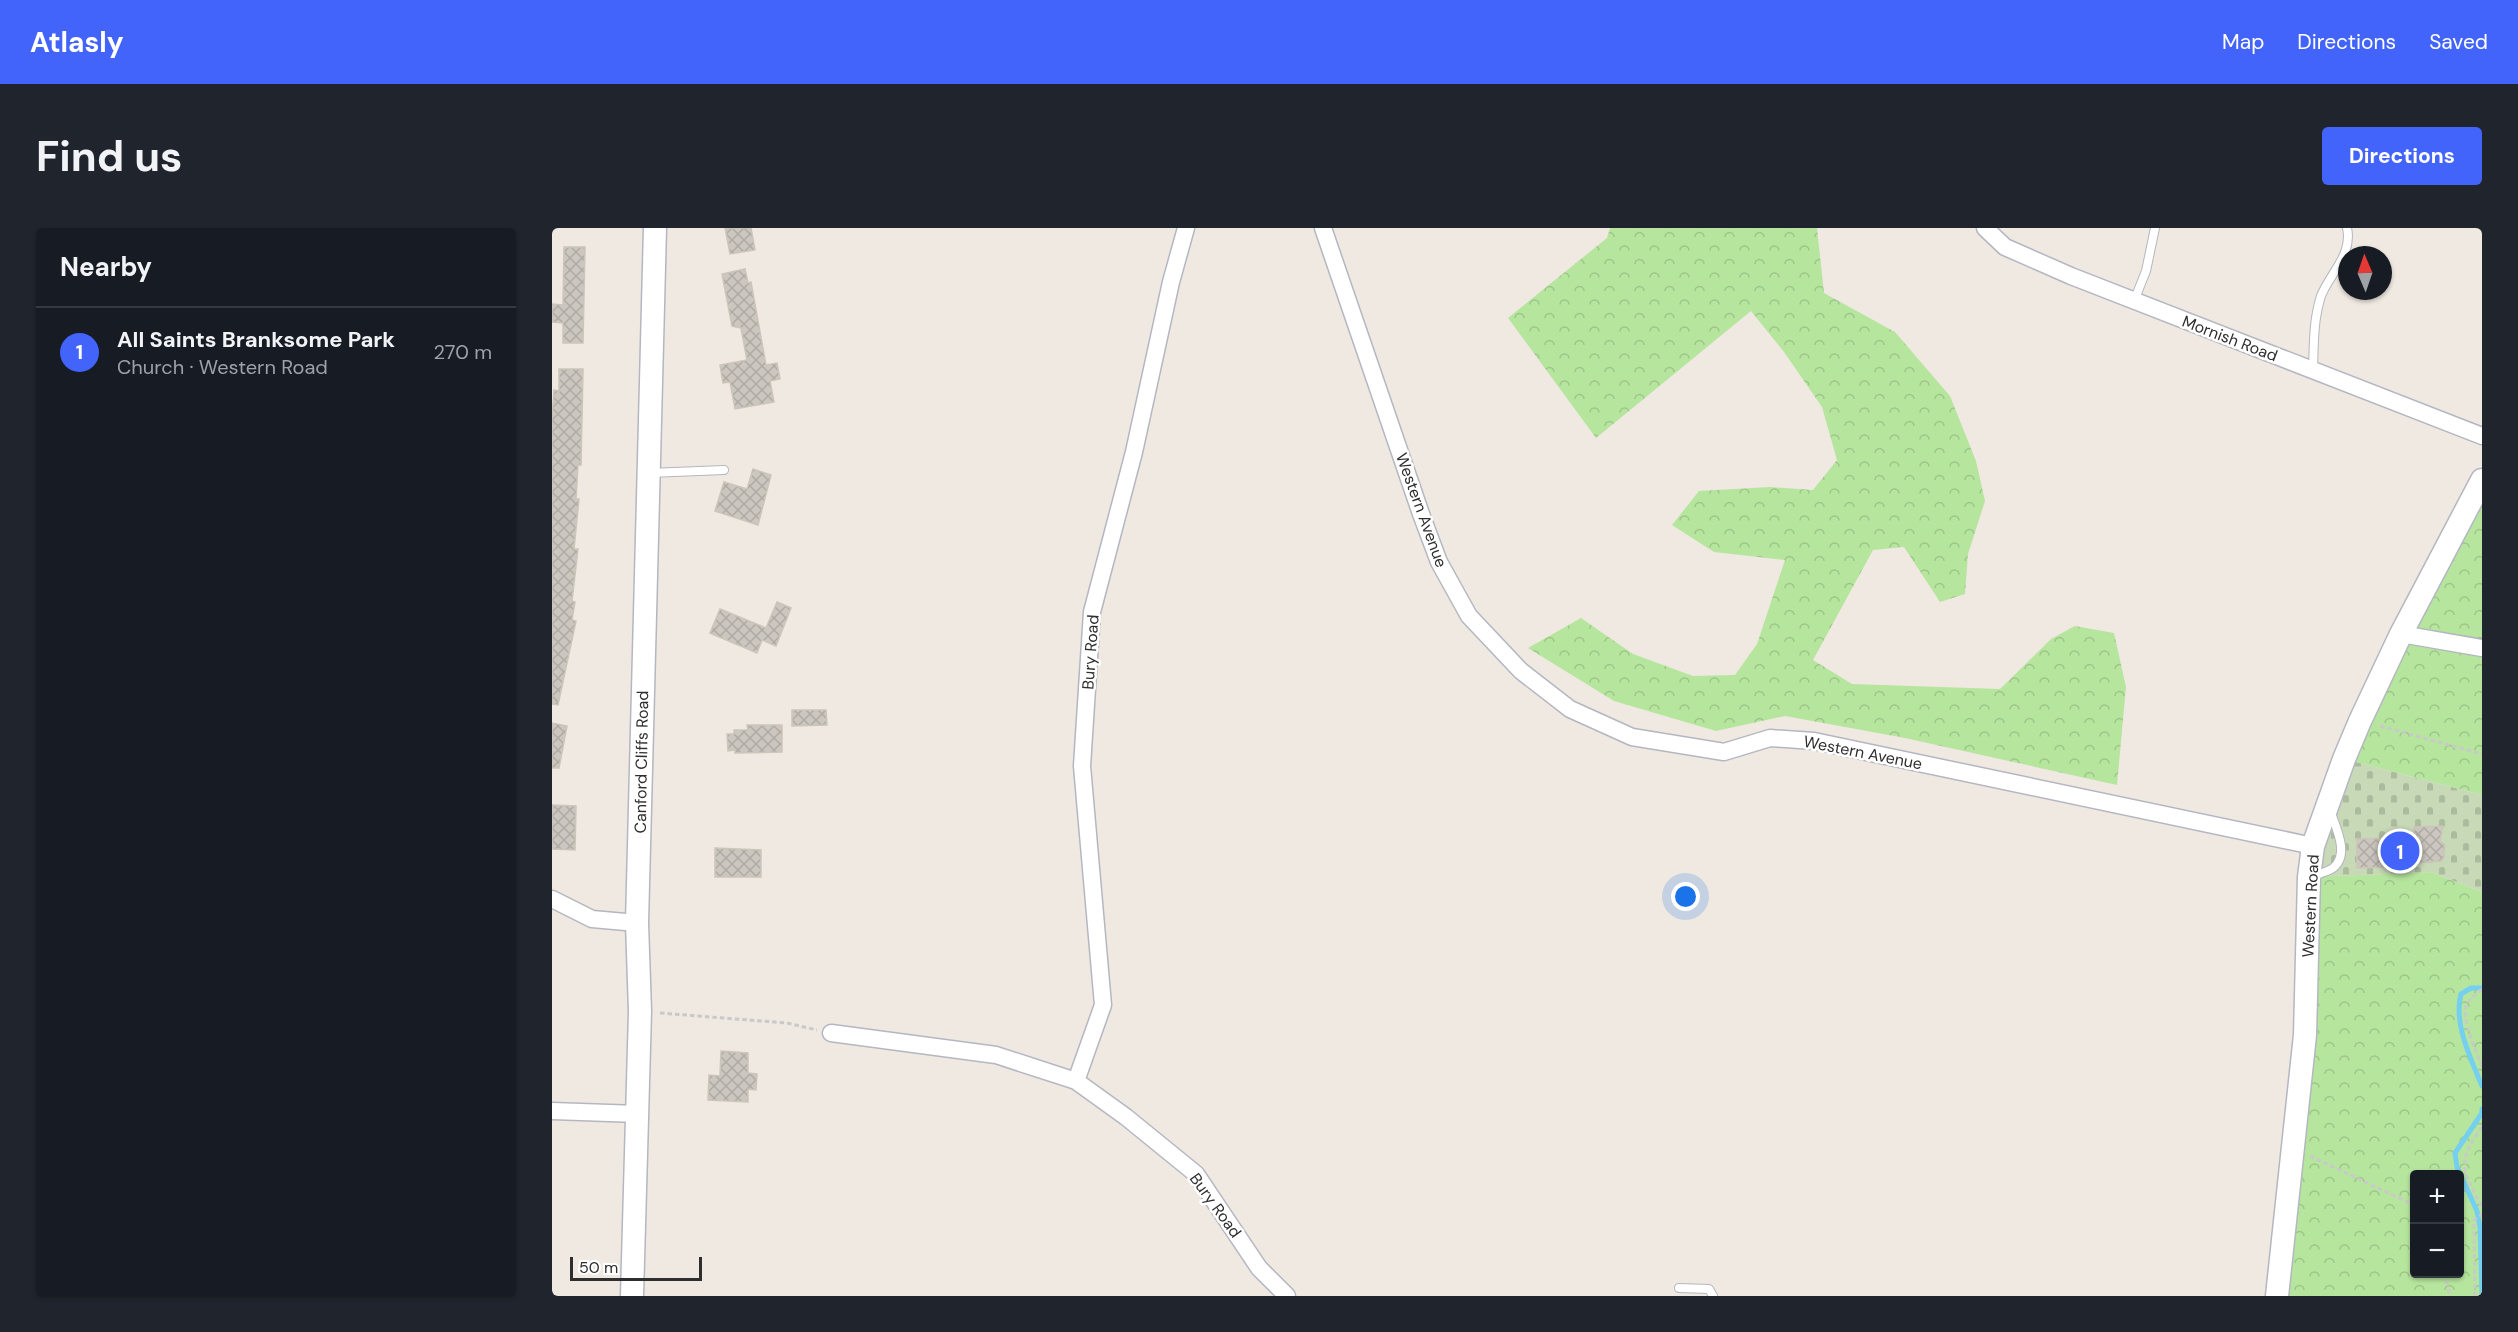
<!DOCTYPE html>
<meta charset="utf-8">
<style>
body{margin:0;font-family:"DM Sans",sans-serif;background:#20242c;color:#f1f3f6}
.controls{position:absolute;right:18px;bottom:18px;display:grid;overflow:hidden;border-radius:6px;box-shadow:0 2px 4px #0004}
.controls button{width:54px;height:54px;display:grid;place-items:center;padding:0;border:0;border-bottom:2px solid #363941;background:#171b24;color:#f1f3f6;font:30px sans-serif}
.compass{position:absolute;left:1786px;top:18px;width:54px;height:54px;border-radius:50%;background:#171b24;box-shadow:0 2px 4px #0004;rotate:358deg}
.scale{position:absolute;left:18px;bottom:15px;width:132px;box-sizing:border-box;padding-left:6px;border:3px solid #2e2e2e;border-top:0;font-size:16px;line-height:21px;white-space:nowrap;color:#2e2e2e;-webkit-text-stroke:4px #fff;paint-order:stroke}
.you{position:absolute;left:1134px;top:669px;width:21px;height:21px;margin:-15px;border:4px solid #fff;border-radius:50%;background:#1a73e8;box-shadow:0 0 0 9px #1a73e833}
.badge{display:grid;place-items:center;width:39px;height:39px;border-radius:50%;background:#4264fb;color:#fff;font-size:20px;font-weight:700}
.pin{position:absolute;translate:-50% -50%;border:3px solid #fff;box-shadow:0 2px 6px #0006}
.list{margin:0;padding:0;list-style:none}
h2{display:flex;justify-content:space-between;align-items:center;height:78px;margin:0;padding:0 24px;font-size:26px}
h2 small{font-size:20px;font-weight:400;color:#9ea1a6}
.list li{display:grid;grid-template-columns:39px 1fr auto;gap:18px;align-items:center;box-sizing:border-box;height:90px;padding:0 24px;border-top:2px solid #363941}
.list b{display:block;font-size:22px;white-space:nowrap}
.list p{margin:0;font-size:20px;white-space:nowrap;color:#9ea1a6}
.list em{font-size:20px;font-style:normal;color:#9ea1a6}
.map{position:relative;flex:none;width:1930px;height:1068px;overflow:hidden;border-radius:6px}
header{display:flex;align-items:center;gap:36px;box-sizing:border-box;height:84px;padding:0 30px;background:#4264fb;color:#fff}
header strong{font-size:28px}
nav{display:flex;gap:33px;margin-inline-start:auto;font-size:21px}
.intro{display:flex;align-items:center;justify-content:space-between;box-sizing:border-box;height:144px;padding:0 36px}
h1{margin:0;font-size:42px}
.button{padding:15px 27px;border-radius:6px;background:#4264fb;color:#fff;font-size:21px;font-weight:700}
main{display:flex;gap:36px;padding:0 36px}
aside{flex:1;background:#171b24;border-radius:6px;box-shadow:0 2px 4px #0004}
.map>svg:first-child{display:block}
</style>
<header>
<strong>Atlasly</strong>
<nav><a>Map</a><a>Directions</a><a>Saved</a></nav>
</header>
<div class="intro"><h1>Find us</h1><a class="button">Directions</a></div>
<main>
<aside>
<h2>Nearby<small></small></h2>
<ul class="list">
<li><span class="badge">1</span><div><b>All Saints Branksome Park</b><p>Church · Western Road</p></div><em>270 m</em></li>
</ul>
</aside>
<div class="map">
<svg width="1930" height="1068" viewBox="0 0 1930 1068">
<defs>
<pattern id="forest-crowns" width="20" height="18" patternUnits="userSpaceOnUse" patternTransform="scale(1.5)"><rect width="20" height="18" fill="#b6e59e"/><path d="M2 6a3 3 0 1 1 6 0M12 15a3 3 0 1 1 6 0" fill="none" stroke="#9dc588"/></pattern>
<pattern id="cemetery-stones" width="16" height="16" patternUnits="userSpaceOnUse" patternTransform="scale(1.5)"><rect width="16" height="16" fill="#c8d9b8"/><path d="M2 7V4a2 2 0 0 1 4 0v3zM10 15v-3a2 2 0 0 1 4 0v3z" fill="#acbb9e"/></pattern>
<pattern id="building-cross-hatch" width="8" height="8" patternUnits="userSpaceOnUse" patternTransform="scale(1.5)"><rect width="8" height="8" fill="#cbc7bf"/><path d="M0 0l8 8M0 8l8-8" fill="none" stroke="#afaba4"/></pattern>
</defs>
<rect width="100%" height="100%" fill="#efe9e1"/>
<g fill="url(#forest-crowns)" fill-rule="evenodd">
<polygon points="1058,0 1265,0 1272,65 1343,104 1398,168 1424,233 1433,273 1416,326 1413,366 1388,374 1352,319 1321,322 1261,432 1300,456 1448,461 1499,411 1523,398 1562,405 1574,459 1565,557 1353,510 1233,488 1164,503 1062,473 976,420 1029,390 1081,426 1141,448 1183,447 1205,416 1233,332 1162,324 1120,297 1147,263 1218,259 1261,262 1285,232 1270,179 1232,124 1199,83 1044,210 956,90 1055,10"/>
<polygon points="1930,252 1930,567 1792,531"/>
<path d="M 1879,644 L 1930,664 L 1930,1068 L 1725,1068 L 1757,649 ZM 1862,946 L 1908,946 L 1908,1046 L 1862,1046 Z"/>
</g>
<polygon fill="url(#cemetery-stones)" points="1792,531 1930,567 1930,664 1879,644 1757,649"/>
<g fill="none" stroke-linecap="round" stroke-linejoin="round">
<g stroke="#75cff0" stroke-width="5">
<path d="M 1930,760 L 1919,760 L 1909,766 C 1901,795 1919,831 1930,858"/>
<polyline points="1930,1068 1928,999 1925,983 1905,939 1903,925 1930,885 1930,881"/>
</g>
</g>
<g fill="url(#building-cross-hatch)" stroke="#cbc5ba" stroke-width="1.5">
<polygon points="173,0 199,0 203,22 178,26"/>
<polygon points="12,19 33,19 31,115 11,115 11,95 0,94 0,76 11,77"/>
<polygon points="193,41 196,55 199,54 214,137 225,135 228,151 218,153 222,174 183,181 178,154 171,155 168,137 195,132 189,100 180,98 170,46"/>
<polygon points="7,141 31,141 29,237 26,237 24,271 27,271 22,321 26,321 20,373 23,374 20,392 24,393 6,477 0,476 0,191 2,162 7,163"/>
<polygon points="201,241 219,247 206,297 163,283 172,254 195,261"/>
<polygon points="225,374 239,380 224,418 210,412 205,425 158,405 168,381 214,400"/>
<polygon points="240,482 274,482 275,497 240,498"/>
<polygon points="0,495 15,498 7,540 0,540"/>
<polygon points="195,497 230,497 230,524 183,525 183,522 176,523 175,506 182,506 182,502 196,502"/>
<polygon points="0,577 24,578 23,622 0,621"/>
<polygon points="1891,598 1888,613 1892,617 1892,629 1889,633 1864,635 1864,638 1805,640 1805,611 1862,610 1862,599"/>
<polygon points="163,620 209,622 209,649 163,649"/>
<polygon points="169,823 196,825 196,845 205,846 204,862 196,861 196,874 156,872 157,847 168,848"/>
</g>
<g fill="none" stroke-linecap="round" stroke-linejoin="round">
<defs>
<g id="lane">
<polyline points="1582,73 1594,43 1603,0"/>
<path d="M 1761,142 C 1762,117 1761,93 1769,68 C 1778,45 1801,27 1795,0"/>
<polyline points="97,245 172,242"/>
<path d="M 1758,649 C 1765,646 1776,644 1781,640 C 1798,627 1784,600 1779,585"/>
<polyline points="1127,1060 1157,1061 1161,1068"/>
</g>
<g id="street">
<polyline points="771,0 869,286 887,334 917,388 969,443 1018,481 1080,509 1172,524 1218,510 1262,513 1761,618"/>
<polyline points="1433,0 1453,19 1519,48 1930,208"/>
<polyline points="1849,406 1930,420"/>
<polyline points="0,671 40,691 85,695"/>
<polyline points="279,805 444,827 524,853 574,889 644,946 707,1040 735,1068"/>
<polyline points="524,853 551,777 530,538 540,384 582,224 619,54 634,0"/>
<polyline points="0,883 86,886"/>
</g>
<g id="secondary">
<polyline points="80,1068 88,783 85,695 103,0"/>
<polyline points="1725,1068 1753,807 1757,649 1761,618 1792,531 1808,493 1849,406 1930,252"/>
</g>
</defs>
<use href="#lane" stroke="#b4b7c1" stroke-width="10"/>
<use href="#street" stroke="#b4b7c1" stroke-width="19"/>
<use href="#secondary" stroke="#b4b7c1" stroke-width="25"/>
<g stroke="#c9c9c9" stroke-width="3" stroke-dasharray="4.5 3" stroke-linecap="butt">
<polyline points="1828,498 1930,526"/>
<path d="M 1930,761 C 1924,766 1913,774 1913,783 C 1913,798 1924,823 1930,838"/>
<polyline points="108,785 235,795 265,802"/>
<path d="M 1930,899 C 1903,936 1911,942 1930,979"/>
<polyline points="1758,928 1862,977"/>
<polyline points="1893,1046 1898,1068"/>
<polyline points="1923,1068 1922,992 1930,986"/>
</g>
<use href="#lane" stroke="#fff" stroke-width="8"/>
<use href="#street" stroke="#fff" stroke-width="16"/>
<use href="#secondary" stroke="#fff" stroke-width="22"/>
</g>
<g text-anchor="middle" stroke-width="5" stroke-linejoin="round" paint-order="stroke">
<g font-size="16" fill="#2e2e2e" stroke="#fff">
<text transform="translate(1678 110) rotate(21)" y="6">Mornish Road</text>
<text transform="translate(870 282) rotate(70)" y="6">Western Avenue</text>
<text transform="translate(538 424) rotate(-86)" y="6">Bury Road</text>
<text transform="translate(1311 524) rotate(11)" y="6">Western Avenue</text>
<text transform="translate(89 534) rotate(-89)" y="6">Canford Cliffs Road</text>
<text transform="translate(1758 678) rotate(-87)" y="6">Western Road</text>
<text transform="translate(664 977) rotate(54)" y="6">Bury Road</text>
</g>
</g>
</svg>
<div class="controls">
<button>+</button>
<button>−</button>
</div>
<svg class="compass" viewBox="-18 -18 36 36"><path d="M0-13l5 13h-10z" fill="#e53935"/><path d="M0 13l5-13h-10z" fill="#9ea1a6"/></svg>
<div class="scale">50 m</div>
<div class="you"></div>
<div class="pin badge" style="left:1848px;top:623px">1</div>
</div>
</main>
